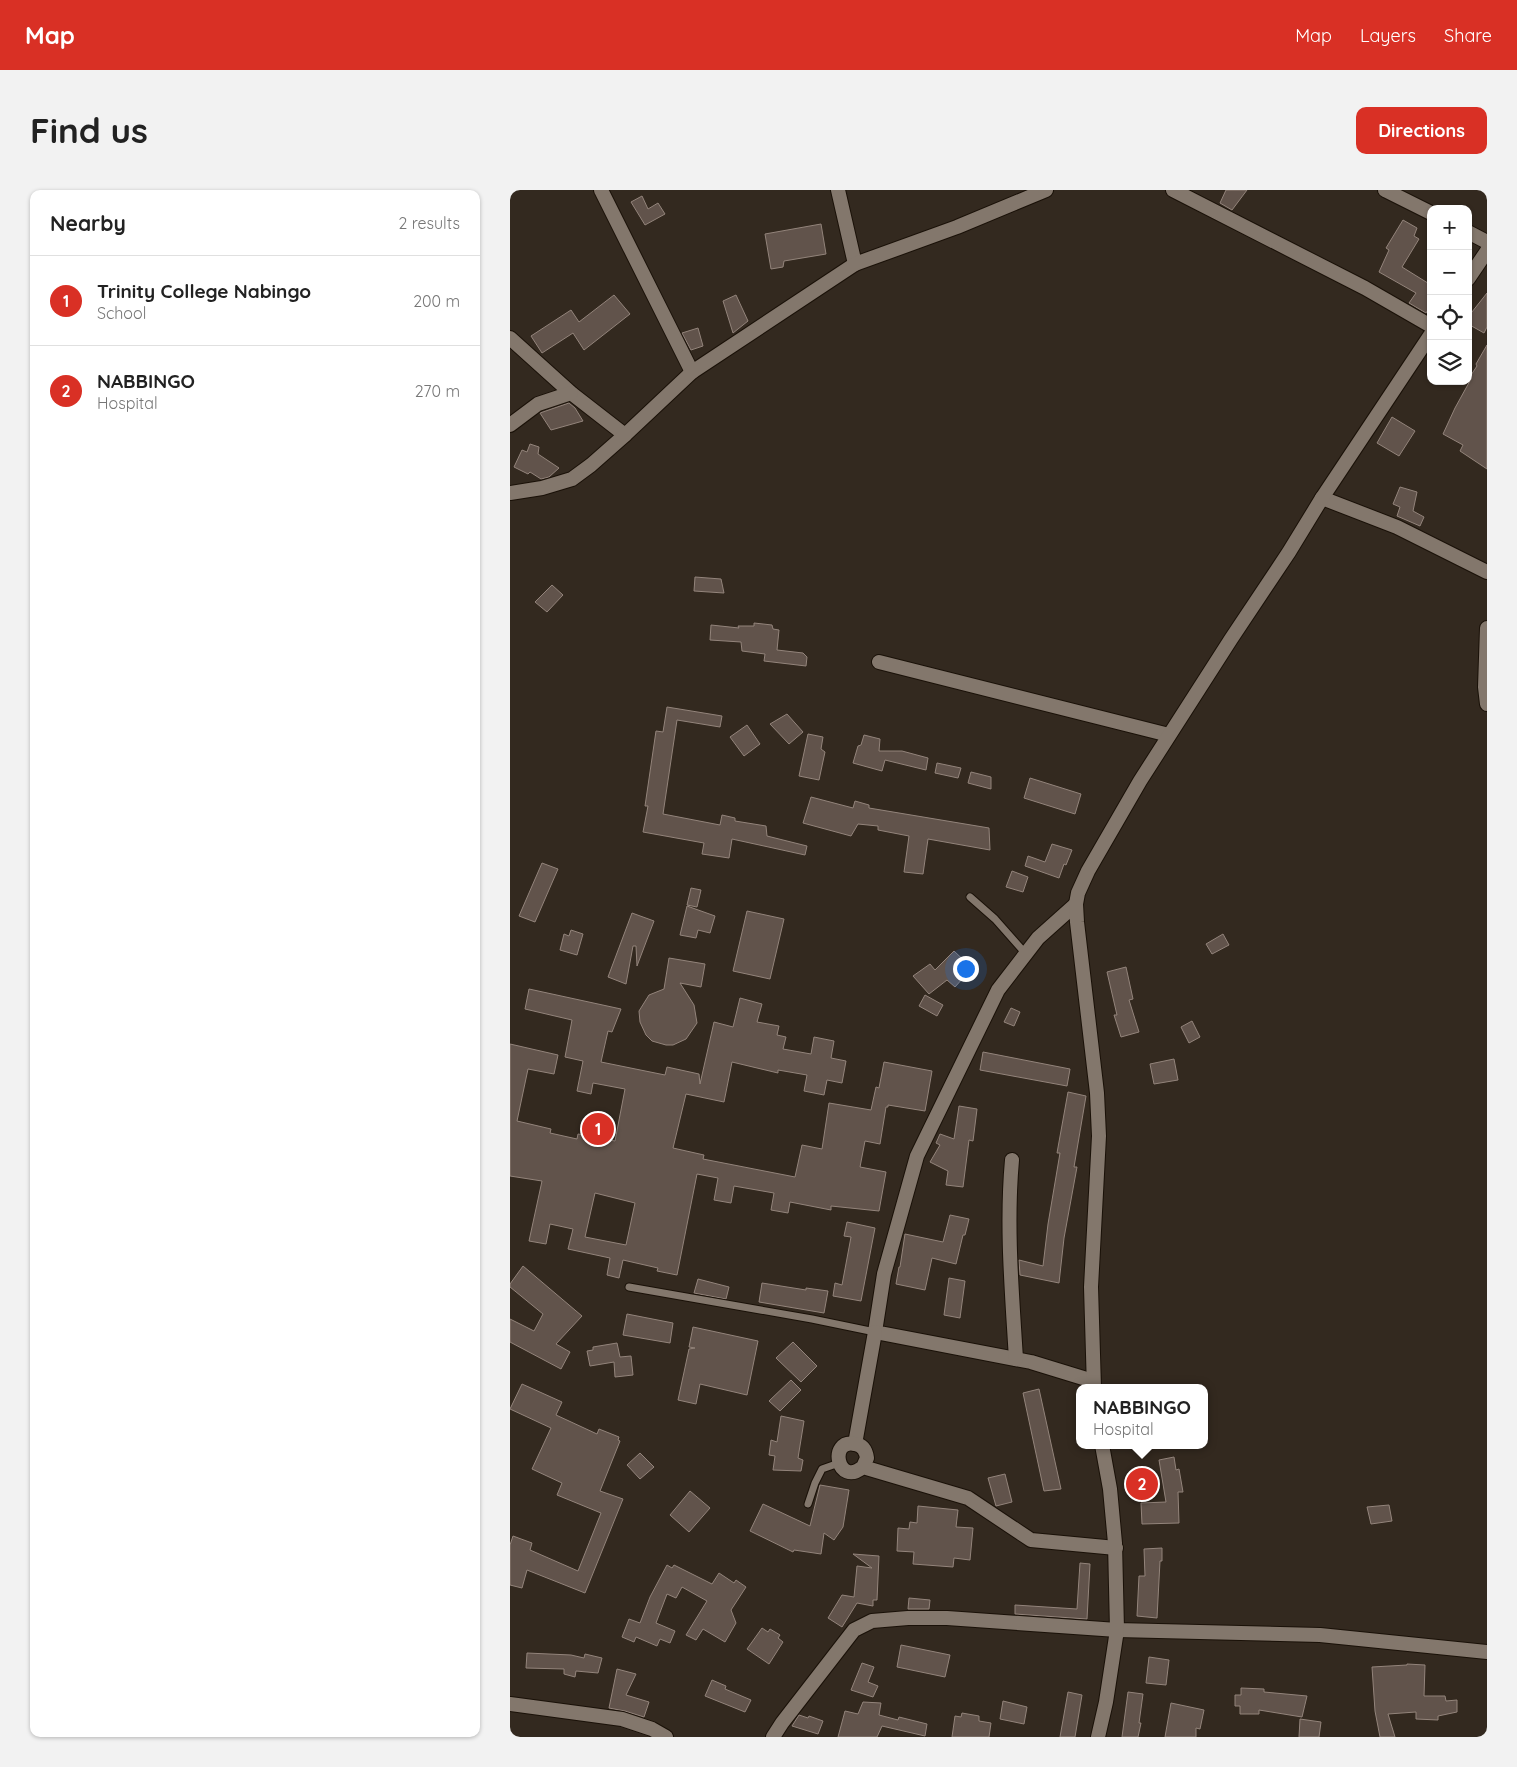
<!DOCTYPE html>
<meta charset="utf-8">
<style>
body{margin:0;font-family:Quicksand,sans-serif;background:#f2f2f2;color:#222}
.controls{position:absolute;right:15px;top:15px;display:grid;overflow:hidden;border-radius:10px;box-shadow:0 1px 4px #0004}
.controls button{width:45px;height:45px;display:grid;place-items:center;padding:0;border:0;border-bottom:1px solid #e0e0e0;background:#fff;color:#222;font:25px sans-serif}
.you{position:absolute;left:455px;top:778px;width:18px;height:18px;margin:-12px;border:4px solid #fff;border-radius:50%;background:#1a73e8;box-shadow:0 0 0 8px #1a73e833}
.badge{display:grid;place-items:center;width:32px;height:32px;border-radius:50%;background:#d93025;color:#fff;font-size:16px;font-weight:700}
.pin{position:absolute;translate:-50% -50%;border:2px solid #fff;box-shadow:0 1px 5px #0006}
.popup{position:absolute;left:566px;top:1194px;width:132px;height:65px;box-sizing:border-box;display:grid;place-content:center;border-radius:10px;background:#fff;filter:drop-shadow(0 1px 4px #0005);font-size:16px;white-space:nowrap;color:#767676}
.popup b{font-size:19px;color:#222}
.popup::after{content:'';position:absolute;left:50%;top:100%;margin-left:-10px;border:10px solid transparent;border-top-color:#fff}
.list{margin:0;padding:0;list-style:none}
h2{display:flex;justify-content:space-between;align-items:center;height:65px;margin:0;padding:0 20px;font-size:21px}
h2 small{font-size:16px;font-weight:400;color:#767676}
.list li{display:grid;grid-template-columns:32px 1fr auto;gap:15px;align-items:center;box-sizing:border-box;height:90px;padding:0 20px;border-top:1px solid #e0e0e0}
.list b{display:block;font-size:19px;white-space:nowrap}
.list p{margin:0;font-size:16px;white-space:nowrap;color:#767676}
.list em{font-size:16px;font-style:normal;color:#767676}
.icon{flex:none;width:28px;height:28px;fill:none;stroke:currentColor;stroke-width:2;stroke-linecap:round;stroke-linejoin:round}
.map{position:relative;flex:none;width:977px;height:1547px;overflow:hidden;border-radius:10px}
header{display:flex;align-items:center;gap:30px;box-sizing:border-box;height:70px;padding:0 25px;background:#d93025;color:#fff}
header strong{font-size:24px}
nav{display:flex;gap:28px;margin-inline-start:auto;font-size:18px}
.intro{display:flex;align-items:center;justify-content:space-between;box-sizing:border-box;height:120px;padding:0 30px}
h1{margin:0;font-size:35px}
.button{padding:12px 22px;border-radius:10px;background:#d93025;color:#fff;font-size:18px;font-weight:700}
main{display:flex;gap:30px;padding:0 30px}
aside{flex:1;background:#fff;border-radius:10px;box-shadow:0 1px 4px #0004}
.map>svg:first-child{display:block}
</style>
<header>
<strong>Map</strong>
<nav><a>Map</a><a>Layers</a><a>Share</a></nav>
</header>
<div class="intro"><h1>Find us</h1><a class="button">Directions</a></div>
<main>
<aside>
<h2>Nearby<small>2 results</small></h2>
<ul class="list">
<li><span class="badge">1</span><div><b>Trinity College Nabingo</b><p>School</p></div><em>200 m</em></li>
<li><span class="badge">2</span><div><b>NABBINGO</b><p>Hospital</p></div><em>270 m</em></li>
</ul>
</aside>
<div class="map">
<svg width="977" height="1547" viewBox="0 0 977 1547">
<rect width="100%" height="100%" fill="#33291f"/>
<g fill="#61534b" stroke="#93847b" fill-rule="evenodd">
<polygon points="716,0 737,0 722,20 710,13"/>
<polygon points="132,6 138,19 148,13 155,24 135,35 121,12"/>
<polygon points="893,30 907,38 904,46 909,49 892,77 921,95 921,115 916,123 899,113 906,103 869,82 879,60 876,58"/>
<polygon points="311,34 316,64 274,71 273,77 261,79 255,44"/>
<polygon points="977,103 977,137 974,143 958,134 958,127"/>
<polygon points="104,105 120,124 74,160 63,143 32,163 21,146 61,120 69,132"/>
<polygon points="226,105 238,131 223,143 213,111"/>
<polygon points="188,138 193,156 181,160 172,143"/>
<polygon points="977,155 977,279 950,261 953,255 933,244 945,218 961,189 959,188 967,176 966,174"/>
<polygon points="59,213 65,218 73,231 41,240 30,223"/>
<polygon points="882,227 905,241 889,266 867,253"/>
<polygon points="20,254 29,257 28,264 49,278 39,287 31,289 20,282 18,284 4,277 12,260 17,262"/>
<polygon points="890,297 907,302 903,321 914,327 910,336 887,326 890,317 883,314"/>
<polygon points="185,387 211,389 214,403 184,401"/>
<polygon points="42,395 53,405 37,422 25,412"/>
<polygon points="244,433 262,435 263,439 269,440 267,460 293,463 297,467 296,476 254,471 255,464 232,461 231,452 200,450 201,435 229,438 228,436 244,436"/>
<polygon points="157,517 212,526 210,537 167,530 153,624 210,635 212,625 225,628 225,631 256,636 257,646 297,656 295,665 222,649 219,668 192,664 194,653 133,642 138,616 135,616 146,541 153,542"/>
<polygon points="277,524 293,542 279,554 260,534"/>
<polygon points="237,535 250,554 234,566 220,547"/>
<polygon points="298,544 313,547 311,559 315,562 309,590 289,586"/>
<polygon points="354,545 370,549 369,561 392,561 418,568 416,580 375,570 372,581 343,573 348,556 351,555"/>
<polygon points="427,573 451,578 448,588 425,583"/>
<polygon points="461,582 481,587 481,599 458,593"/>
<polygon points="520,588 571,604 565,624 514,608"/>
<polygon points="301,607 343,618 345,611 359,615 359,618 479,638 480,660 418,649 413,684 394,682 399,646 368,640 368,636 348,634 341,646 293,633"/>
<polygon points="542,654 562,660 556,675 554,674 549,688 515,676 518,666 535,672"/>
<polygon points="32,673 48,679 25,732 9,726"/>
<polygon points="502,681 518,687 513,702 496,697"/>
<polygon points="181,698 191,700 187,717 177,715"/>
<polygon points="177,716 205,726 200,743 188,740 186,748 170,745"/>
<polygon points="237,721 274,729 260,789 223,781"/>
<polygon points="122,723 144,731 127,776 126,756 123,756 116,794 98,787"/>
<polygon points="61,740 73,744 67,765 50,760 54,744 59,746"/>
<polygon points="713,744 719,755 702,764 696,754"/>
<polygon points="444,761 462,778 445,797 437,790 419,804 403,786 420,774 425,780"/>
<polygon points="159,768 195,774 191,797 170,793 184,815 187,833 176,849 163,855 156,855 142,851 136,845 130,832 129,821 139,805 154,799"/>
<polygon points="616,777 623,809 619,810 629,842 611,847 604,825 607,825 597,782"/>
<path d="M 19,799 L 111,819 L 102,842 L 98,841 L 91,872 L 155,885 L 157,877 L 189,884 L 190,894 L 204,832 L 223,837 L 230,808 L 252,814 L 247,832 L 269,836 L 267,845 L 276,847 L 273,859 L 301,864 L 304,847 L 324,851 L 321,868 L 336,871 L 332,893 L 317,890 L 314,905 L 294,901 L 297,885 L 268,880 L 268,883 L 222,872 L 214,912 L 176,904 L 163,958 L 194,965 L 193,969 L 285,987 L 292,955 L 312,959 L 319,913 L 361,920 L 366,897 L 369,898 L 374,872 L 422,881 L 415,921 L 378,915 L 378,917 L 376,917 L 370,954 L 355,951 L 350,977 L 376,982 L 369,1021 L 321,1016 L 321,1020 L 280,1012 L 278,1023 L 261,1020 L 264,1003 L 224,996 L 221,1013 L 204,1010 L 208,988 L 187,984 L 167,1085 L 147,1081 L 148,1078 L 113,1070 L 109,1088 L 97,1085 L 100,1068 L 58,1059 L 63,1039 L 40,1034 L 36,1054 L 19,1051 L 32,991 L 0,986 L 0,854 L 48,865 L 44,884 L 18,879 L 7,931 L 41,939 L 40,943 L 67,949 L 68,944 L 105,951 L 115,899 L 83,893 L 81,904 L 67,901 L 73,871 L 55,867 L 62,830 L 15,819 ZM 85,1003 L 125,1013 L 116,1055 L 75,1047 Z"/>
<polygon points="415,805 433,815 427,826 409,816"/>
<polygon points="501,818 510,822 504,836 494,832"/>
<polygon points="682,831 690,847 679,853 671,837"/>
<polygon points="473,862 560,879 557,896 470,880"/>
<polygon points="664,869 668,890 644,894 640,874"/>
<polygon points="558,902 576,906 564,977 567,977 554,1048 549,1093 510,1085 509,1070 533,1076 538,1034 550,963 547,963"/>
<polygon points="449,916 467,919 463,951 459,950 453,997 436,995 438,981 420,972 430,955 426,953 430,944 444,949"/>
<polygon points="440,1025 459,1029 455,1045 453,1045 446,1074 422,1068 415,1100 386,1094 389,1077 390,1077 395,1044 433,1052"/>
<polygon points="337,1032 365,1038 351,1111 323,1106 325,1093 332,1095 341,1047 334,1046"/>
<polygon points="13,1076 72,1126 46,1154 60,1162 51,1179 0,1152 0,1129 24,1141 33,1124 0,1097 0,1094"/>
<polygon points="439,1088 455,1091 450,1128 434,1125"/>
<polygon points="188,1089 219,1097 216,1109 184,1103"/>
<polygon points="252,1093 296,1100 296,1098 318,1101 314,1123 249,1112"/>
<polygon points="117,1124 163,1133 160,1153 113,1145"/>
<polygon points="183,1137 248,1151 237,1205 190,1194 186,1214 168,1210 179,1159 185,1158 179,1157"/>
<polygon points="283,1152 307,1176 291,1192 266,1168"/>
<polygon points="107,1153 110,1167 121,1166 123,1185 105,1187 104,1172 80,1176 77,1161 83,1160 83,1157"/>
<polygon points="281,1190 291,1200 270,1221 259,1211"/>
<polygon points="12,1194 52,1212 46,1225 87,1244 89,1239 109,1247 108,1250 110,1251 90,1301 113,1309 75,1403 17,1380 12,1398 0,1395 0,1355 3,1346 22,1353 20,1360 68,1381 91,1323 47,1305 52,1293 22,1279 41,1238 0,1219"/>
<polygon points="529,1199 551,1299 534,1301 513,1203"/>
<polygon points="271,1226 294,1231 288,1268 293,1270 291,1281 263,1280 265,1266 259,1265 261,1250 267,1252"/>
<polygon points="130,1263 144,1277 130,1289 117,1275"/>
<polygon points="664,1267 666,1280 669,1279 673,1302 668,1302 669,1333 632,1334 631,1313 656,1312 649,1270"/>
<polygon points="495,1284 502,1312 486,1316 478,1288"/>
<polygon points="310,1295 339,1300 333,1337 324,1350 314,1343 311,1364 284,1360 283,1362 240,1341 253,1314 300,1336"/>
<polygon points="180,1301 200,1318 179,1342 160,1325"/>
<polygon points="879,1315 882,1331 861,1334 857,1317"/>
<polygon points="408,1316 448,1320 446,1337 463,1338 460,1370 444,1368 443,1377 403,1374 404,1362 387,1361 388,1338 399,1339 400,1332 407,1333"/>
<polygon points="652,1358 652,1371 650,1371 647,1428 627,1426 629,1386 635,1386 634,1359"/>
<polygon points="343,1364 369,1366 367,1410 363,1410 363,1416 347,1413 332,1437 318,1428 332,1405 344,1407 347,1376 362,1378"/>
<polygon points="570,1373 580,1374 577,1429 505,1424 505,1415 567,1419"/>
<polygon points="157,1375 162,1378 164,1375 202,1394 209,1383 224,1393 226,1390 236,1397 221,1420 226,1433 215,1452 193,1439 186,1450 176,1445 197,1411 172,1397 166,1408 157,1404 146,1433 165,1441 160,1453 150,1449 147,1456 126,1447 124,1452 112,1447 119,1429 130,1433 140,1407"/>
<polygon points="399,1408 420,1410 419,1419 398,1419"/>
<polygon points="252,1438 258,1442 260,1439 270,1445 268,1448 273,1452 259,1474 237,1459"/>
<polygon points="391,1455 440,1465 435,1487 387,1477"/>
<polygon points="17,1463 61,1465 74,1468 75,1464 92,1468 88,1483 66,1481 65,1487 54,1484 54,1479 16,1478"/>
<polygon points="639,1467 659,1470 656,1495 636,1493"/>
<polygon points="352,1473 364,1477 358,1492 368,1496 363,1507 341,1500"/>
<polygon points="897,1474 915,1475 914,1506 935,1506 936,1511 947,1510 947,1522 928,1526 928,1530 906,1529 906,1522 878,1524 885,1547 870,1547 865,1521 862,1477 897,1475"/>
<polygon points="107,1479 126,1484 116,1505 139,1512 134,1527 115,1521 99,1518"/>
<polygon points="202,1490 216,1496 215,1499 241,1510 235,1522 195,1506"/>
<polygon points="731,1498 754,1499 754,1502 797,1506 792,1527 749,1520 749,1524 730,1524 730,1516 725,1516 725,1505 731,1505"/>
<polygon points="558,1502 572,1505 565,1547 550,1547"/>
<polygon points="618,1502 633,1504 629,1533 631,1533 628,1547 612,1547"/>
<polygon points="493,1511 517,1517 514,1534 490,1529"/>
<polygon points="353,1512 371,1513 369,1525 388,1530 389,1527 417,1534 415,1546 372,1536 367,1547 328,1547 335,1521 348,1524"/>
<polygon points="661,1513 694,1520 690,1539 686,1538 686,1547 655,1547"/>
<polygon points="452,1523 469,1526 469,1531 481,1533 479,1547 442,1547 445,1526 451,1527"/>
<polygon points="289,1525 298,1528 299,1526 313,1531 308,1544 282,1536"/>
<polygon points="790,1529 811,1532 809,1547 789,1547"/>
</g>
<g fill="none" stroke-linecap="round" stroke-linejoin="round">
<defs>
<g id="lane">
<polyline points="460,707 485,729 516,764"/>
<polyline points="119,1097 302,1129 365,1142"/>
<polyline points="298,1314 305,1293 312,1279 329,1273"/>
</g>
<g id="street">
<polyline points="91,0 182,182"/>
<polyline points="328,0 345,74"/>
<polyline points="663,0 855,98 921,136"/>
<polyline points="875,0 921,23"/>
<polyline points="958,42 977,52"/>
<polyline points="958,89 977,61"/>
<polyline points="0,148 61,203 115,245"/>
<polyline points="0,235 28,214 61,203"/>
<polyline points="0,303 32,298 62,289 81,275 115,245 182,182 345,74 447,37 536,0"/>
<polyline points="812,308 887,337 977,382"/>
<polyline points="977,438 975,497 977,514"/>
<polyline points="369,472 659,545"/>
<polyline points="566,714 528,748 488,800 407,966 374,1084 365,1142 521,1172 583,1191"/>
<path d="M 502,970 C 496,1036 502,1103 506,1169"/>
<polyline points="584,1198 581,1097 589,946 587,903 567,732 566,714 568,703 578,681 630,591 721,449 779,362 812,308 921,144"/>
<polyline points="345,1254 365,1142"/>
<path d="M 353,1277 L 357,1268 C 356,1261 353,1255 345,1254 C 318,1248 327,1298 353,1277 L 458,1308 L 521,1350 L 606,1358"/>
<polyline points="0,1514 112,1529 142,1539 156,1547"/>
<polyline points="263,1547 272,1533 344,1440 362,1431 398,1428 437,1428 607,1440 810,1445 977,1462"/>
<polyline points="588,1547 596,1512 607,1440 605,1353 600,1299 592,1255"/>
</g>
</defs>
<use href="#lane" stroke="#1a1108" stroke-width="9"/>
<use href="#street" stroke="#1a1108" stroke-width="16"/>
<use href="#lane" stroke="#83776c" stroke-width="7"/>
<use href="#street" stroke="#83776c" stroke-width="14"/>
</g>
</svg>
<div class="controls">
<button>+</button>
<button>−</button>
<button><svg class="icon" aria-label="locate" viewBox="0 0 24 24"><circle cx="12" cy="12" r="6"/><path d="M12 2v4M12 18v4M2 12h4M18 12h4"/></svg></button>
<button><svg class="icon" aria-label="layers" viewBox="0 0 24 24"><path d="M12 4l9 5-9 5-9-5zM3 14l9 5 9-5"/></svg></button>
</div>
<div class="you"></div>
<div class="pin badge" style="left:88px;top:939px">1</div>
<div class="pin badge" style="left:632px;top:1294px">2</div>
<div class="popup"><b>NABBINGO</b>Hospital</div>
</div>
</main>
